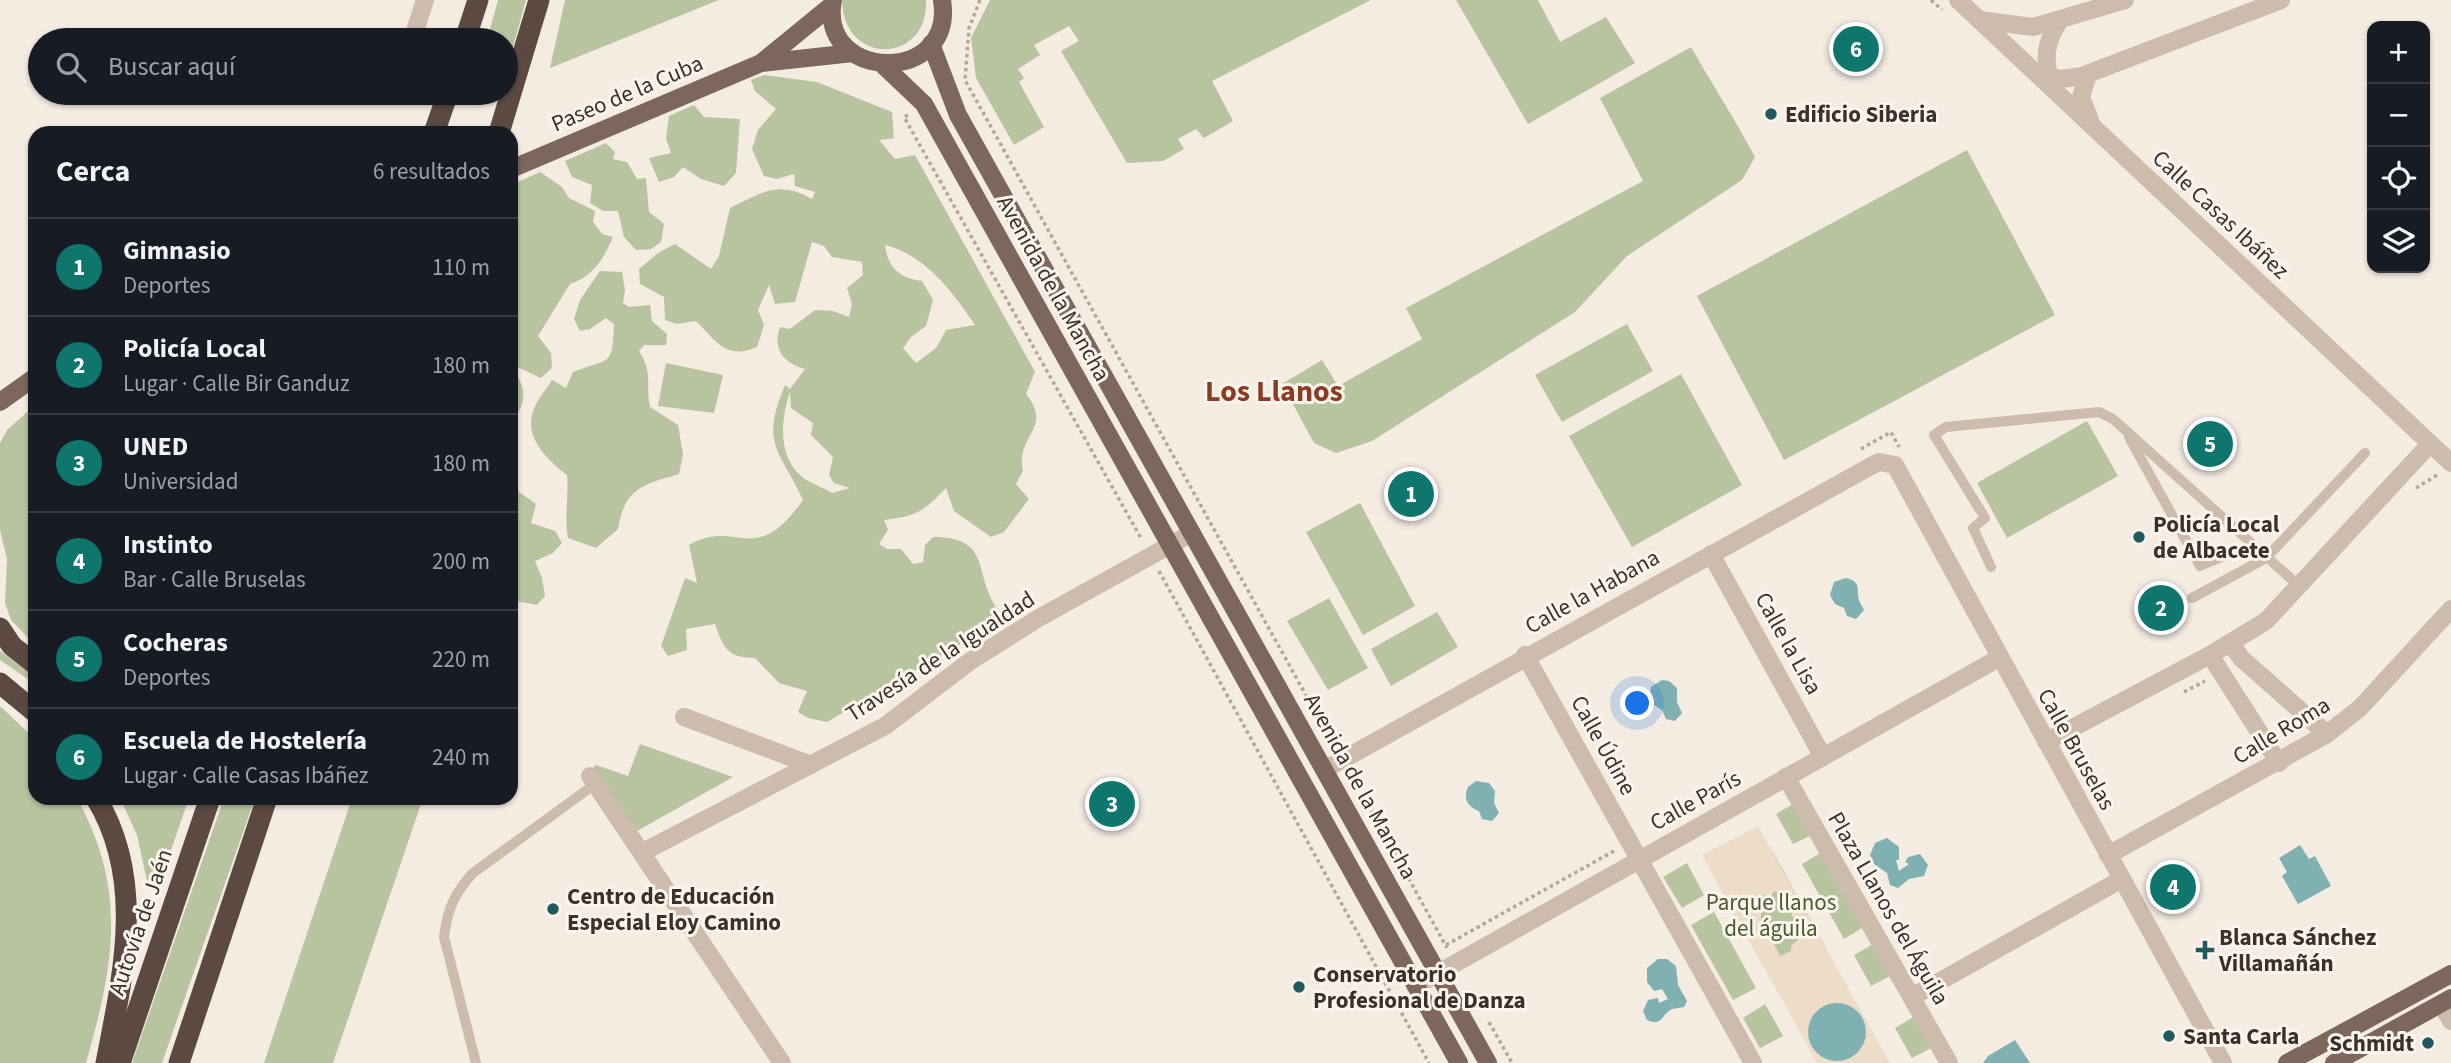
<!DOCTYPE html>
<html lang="es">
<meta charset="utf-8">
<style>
body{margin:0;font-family:"Source Sans 3",sans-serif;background:#242831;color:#f1f3f6}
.controls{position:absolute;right:21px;top:21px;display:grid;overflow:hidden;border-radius:14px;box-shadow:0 2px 5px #0004}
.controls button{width:63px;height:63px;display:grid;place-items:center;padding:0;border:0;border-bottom:2px solid #363941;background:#171b24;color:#f1f3f6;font:35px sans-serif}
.you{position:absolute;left:1638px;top:704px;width:24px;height:24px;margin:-18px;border:5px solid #fff;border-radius:50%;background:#1a73e8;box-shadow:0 0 0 10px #1a73e833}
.badge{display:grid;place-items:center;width:46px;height:46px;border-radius:50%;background:#0f766e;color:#fff;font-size:23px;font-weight:700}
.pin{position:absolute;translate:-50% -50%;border:4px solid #fff;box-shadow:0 2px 7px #0006}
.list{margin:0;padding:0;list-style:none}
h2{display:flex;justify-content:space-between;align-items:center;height:91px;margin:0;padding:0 28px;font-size:30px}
h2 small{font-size:23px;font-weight:400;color:#9ea1a6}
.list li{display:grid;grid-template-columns:46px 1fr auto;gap:21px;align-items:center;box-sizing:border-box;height:98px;padding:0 28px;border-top:2px solid #363941}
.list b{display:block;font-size:26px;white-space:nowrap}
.list p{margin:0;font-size:23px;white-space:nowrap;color:#9ea1a6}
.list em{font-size:23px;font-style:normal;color:#9ea1a6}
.icon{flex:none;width:38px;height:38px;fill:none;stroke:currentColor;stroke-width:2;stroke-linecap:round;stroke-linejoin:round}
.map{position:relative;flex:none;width:2451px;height:1063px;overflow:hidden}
.search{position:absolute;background:#171b24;box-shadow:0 2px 5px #0004;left:28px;top:28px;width:490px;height:77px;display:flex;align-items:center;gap:18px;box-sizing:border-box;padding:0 24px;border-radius:38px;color:#9ea1a6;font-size:26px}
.panel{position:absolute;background:#171b24;box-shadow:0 2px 5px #0004;left:28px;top:126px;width:490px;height:679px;border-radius:21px}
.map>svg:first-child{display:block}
</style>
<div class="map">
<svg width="2451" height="1063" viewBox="0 0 2451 1063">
<rect width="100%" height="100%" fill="#f4ebe1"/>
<g fill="#b8c4a0" fill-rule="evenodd">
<polygon points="498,0 526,0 506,72 506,40 487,40"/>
<polygon points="565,0 719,0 550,68"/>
<path d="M 842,0 L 926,0 C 929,64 843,67 842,0 Z"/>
<polygon points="990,0 1371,0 1212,81 1233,121 1204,138 1196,129 1178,139 1184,149 1163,161 1127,163 1061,51 1079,41 1069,26 1034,45 1040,55 1018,69 1024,78 1019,82 1044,127 1014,145 976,78 971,38"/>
<polygon points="1456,0 1538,0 1560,42 1606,17 1635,63 1528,124"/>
<path d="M 1691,47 C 1712,84 1735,119 1755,157 L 1742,180 L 1627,256 L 1575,312 L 1372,441 L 1336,453 L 1314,443 L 1282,384 L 1322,360 L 1338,386 L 1422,339 L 1406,308 L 1643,181 L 1600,98 Z"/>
<path d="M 764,75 L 817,82 L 892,112 L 894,138 L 879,140 L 895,159 L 915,155 L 1035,372 L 1026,394 C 1054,429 1015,434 1023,471 L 1016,484 L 1029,499 L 1004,532 L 991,537 L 954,511 L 946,488 C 923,512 917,516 884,520 L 888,530 L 879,544 L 887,549 L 901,549 L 913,564 L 923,562 L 925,545 L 933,537 C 993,537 972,573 998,610 L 997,623 L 827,722 L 808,718 L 798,712 L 807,691 L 779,683 L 755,658 C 727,658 723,647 715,624 L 686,629 L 687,650 L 668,656 L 661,646 L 685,578 L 697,583 L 689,545 C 737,517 754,570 803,500 C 779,448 760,445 785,385 L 790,389 L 805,369 C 784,363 772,349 780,327 L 790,329 L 815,310 L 833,311 L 849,317 L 852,304 L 847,288 L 863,275 L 862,262 L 832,257 L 824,246 L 812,242 L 795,302 L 775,304 L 769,285 L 758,310 L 764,325 L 757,347 C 726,360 717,342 696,321 L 677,324 L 665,320 L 664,297 L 640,284 L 639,269 L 658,253 L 675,244 L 711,269 L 719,256 L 730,208 C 763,192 778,180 812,199 L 815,192 L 795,186 L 794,174 L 777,179 L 764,176 L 752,149 L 758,130 L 776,109 L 755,91 L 751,80 ZM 885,245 C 925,255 953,292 975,325 L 946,330 L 936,348 L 916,363 L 903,348 L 911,337 L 926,326 L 933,300 L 922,281 C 899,278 888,268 885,245 ZM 790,392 L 791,408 L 813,423 L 811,435 L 833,457 L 829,475 L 834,483 L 850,488 L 832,493 C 822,487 810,483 802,477 C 777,456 781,419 790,392 Z"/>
<polygon points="694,105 704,117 740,119 736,173 724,186 701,179 683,167 674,177 659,182 649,158 671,153 666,138 669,116"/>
<polygon points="606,143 615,152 613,159 627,162 637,179 646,178 649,212 664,224 661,242 651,249 636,250 624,237 618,211 603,211 590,203 592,185 572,177 565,161"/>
<polygon points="1967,150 2055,315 1784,460 1697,296"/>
<path d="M 540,172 L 562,187 L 569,198 L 595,211 L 593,222 L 602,234 L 613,237 C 604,258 593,277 570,284 L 538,336 L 551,353 L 552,368 L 541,378 L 511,364 L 511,185 Z"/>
<path d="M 600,271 L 622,272 L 625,290 L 623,303 L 629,307 L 650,305 L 652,321 L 667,334 L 666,345 L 644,345 L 639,351 C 654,376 645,381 650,407 L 678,425 L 683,454 L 679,474 C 643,485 625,487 618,529 L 596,548 L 568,538 C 564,516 569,497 567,475 C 549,461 526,440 532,415 C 534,403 546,390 552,380 L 566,388 L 573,372 C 611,357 612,368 614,324 L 606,318 L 590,329 L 580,331 L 574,319 L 580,300 Z"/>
<polygon points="1627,324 1653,371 1562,422 1535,375"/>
<polygon points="666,363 723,375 714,413 658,406"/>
<polygon points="1681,374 1742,485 1632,547 1569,436"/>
<path d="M 517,375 C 528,394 524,406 511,423 L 511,377 Z"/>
<polygon points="35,405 35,645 11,620 5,603 7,559 0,530 0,443 7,430"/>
<polygon points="2087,421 2118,476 2007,538 1977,483"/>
<polygon points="511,480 519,492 536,504 531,523 555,531 562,543 553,553 535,561 542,578 545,596 537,605 511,600"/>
<polygon points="1360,503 1415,606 1363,635 1306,532"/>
<polygon points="1329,598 1368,668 1328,690 1287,621"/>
<polygon points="1437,612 1458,647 1391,686 1371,649"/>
<polygon points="0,651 35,677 35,684 0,660"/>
<path d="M 0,706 L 35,739 L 35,798 L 77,798 C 128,892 114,964 86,1063 L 0,1063 Z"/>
<polygon points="640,744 733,777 637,831 592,769 596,765 628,776"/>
<polygon points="120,798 189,798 161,879 149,890 137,835"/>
<polygon points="224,798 255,798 162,1063 132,1063"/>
<polygon points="352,798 423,798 333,1063 264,1063"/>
<polygon points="1798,801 1816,833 1793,844 1776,814"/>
<polygon points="1826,850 1867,925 1844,939 1802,864"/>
<polygon points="1773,852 1825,946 1770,978 1718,884"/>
<polygon points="1687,863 1704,895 1682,908 1663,877"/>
<polygon points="1714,912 1756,988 1733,1000 1691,925"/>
<polygon points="1877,942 1894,974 1871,986 1854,955"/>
<polygon points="1765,1004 1783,1036 1760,1048 1743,1018"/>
<polygon points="1917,1015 1935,1046 1912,1058 1895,1028"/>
</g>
<path fill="#ecdcc8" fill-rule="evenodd" d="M 1758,826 L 1890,1063 L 1817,1063 L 1702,855 ZM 1780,891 L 1787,901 L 1784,905 L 1793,911 L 1791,916 L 1797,918 L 1793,931 L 1798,940 L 1791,946 L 1791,951 L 1780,956 L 1771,938 L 1761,929 L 1768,924 L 1761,919 L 1761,912 L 1749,909 L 1753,895 L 1763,895 L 1770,901 L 1773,892 ZM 1835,1003 L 1856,1010 L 1863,1019 L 1866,1031 L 1863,1044 L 1856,1053 L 1837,1061 L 1819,1054 L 1808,1034 L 1810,1022 L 1816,1012 Z"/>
<g fill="#7fb0b2">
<path d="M 1846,578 C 1862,582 1856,589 1859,600 C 1860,604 1863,607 1864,610 L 1856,619 L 1847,616 L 1844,608 L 1835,604 L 1830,595 L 1834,582 Z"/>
<polygon points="1662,680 1669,681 1677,688 1677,702 1682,713 1675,721 1666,719 1662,710 1649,702 1651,687"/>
<path d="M 1476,781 L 1489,783 L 1495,791 L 1494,803 L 1499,813 L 1492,821 L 1482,819 L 1479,811 C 1467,807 1463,798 1468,787 Z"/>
<polygon points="1887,838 1899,847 1899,860 1896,860 1899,871 1909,864 1905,862 1908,857 1920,854 1928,865 1924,876 1909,879 1898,888 1890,885 1887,873 1874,864 1870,855 1875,843"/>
<polygon points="2300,845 2309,859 2315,856 2331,886 2298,904 2282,876 2287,872 2279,858"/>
<path d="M 1658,959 L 1667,959 L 1676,966 L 1678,985 L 1687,1001 L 1684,1007 C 1680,1008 1676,1008 1672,1009 C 1661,1014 1663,1027 1647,1020 L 1643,1011 L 1648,1000 L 1658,998 L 1659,1003 L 1668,999 L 1662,989 L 1654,991 L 1647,982 L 1647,968 Z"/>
<circle cx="1837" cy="1032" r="29"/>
<polygon points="2015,1040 2030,1063 1983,1063 1988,1056"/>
</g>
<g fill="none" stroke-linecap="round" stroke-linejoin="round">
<g stroke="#b9a596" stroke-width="3.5" stroke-dasharray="3.5 3.5" stroke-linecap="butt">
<polyline points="980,0 969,28 965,80 1333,744"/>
<polyline points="1931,0 1942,10"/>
<polyline points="908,115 904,117 1142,540"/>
<polyline points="1861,449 1891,432 1899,447"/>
<polyline points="2416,488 2439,474"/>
<polyline points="1159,571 1429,1063"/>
<polyline points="2184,692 2205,681"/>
<polyline points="1351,774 1447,948"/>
<polyline points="1446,945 1614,851"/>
<polyline points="1489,1022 1512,1063"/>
</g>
<g stroke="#cdbbac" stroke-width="10">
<polyline points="2129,437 2200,566 2251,545"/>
<polyline points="1991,567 1973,528 1985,518 1934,435 1946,427 2099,412 2113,419 2299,586"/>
<polyline points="2192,598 2266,558 2365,453"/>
<path d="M 476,1063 L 444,937 C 447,910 455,892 473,873 L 595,784"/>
</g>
<g stroke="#cdbbac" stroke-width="18">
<polyline points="1958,0 2451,463"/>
<polyline points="1979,20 2033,27 2125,0"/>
<polyline points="412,40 425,0"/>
<polyline points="2038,74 2061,79 2082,76 2281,0"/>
<polyline points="2088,74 2081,97 2090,120"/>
<path d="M 2052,86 C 2043,60 2045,42 2060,20"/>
<polyline points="1711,554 1823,757"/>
<polyline points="2230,643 2242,659 2327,734"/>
<polyline points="1525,655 1753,1063"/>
<polyline points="2210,655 2279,763"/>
<polyline points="684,717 811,765"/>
<polyline points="2046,742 2210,655 2266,621 2430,444"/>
<polyline points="1324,770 1871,466 1879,462 1895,465 2223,1063"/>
<polyline points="590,776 782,1063"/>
<polyline points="1786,777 1949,1063"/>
<polyline points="643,852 885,726 969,662 1037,619 1192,533"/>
<polyline points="2108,855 2327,734 2360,708 2451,609"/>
<polyline points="1415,986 1999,658"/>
<polyline points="1912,997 2122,879"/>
<polyline points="2441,1004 2451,1021"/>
</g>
<g stroke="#7d675c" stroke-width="18">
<path d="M 833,0 C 817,82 956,86 942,0"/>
<polyline points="931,44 958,115 1488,1063"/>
<polyline points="761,63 853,53"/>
<polyline points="883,65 924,104 1459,1063"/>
<polyline points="511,169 761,63 832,5"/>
<polyline points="0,402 35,377"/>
<polyline points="2287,1063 2451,974"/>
<polyline points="2334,1063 2451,998"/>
</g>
<g stroke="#5c4a42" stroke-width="21">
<polyline points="465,40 478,0"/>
<polyline points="434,133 448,93"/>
<polyline points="499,133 539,0"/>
<polyline points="0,628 12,646 35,664"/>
<polyline points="0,683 35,712"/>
<path d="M 96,798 C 146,880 123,975 106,1063"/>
<polyline points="120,1063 210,798"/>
<polyline points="179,1063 267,798"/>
</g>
</g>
<g fill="#1f5a5e" stroke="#fbf5ee" stroke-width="2.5">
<circle cx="1771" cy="114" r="7"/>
<circle cx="2139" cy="537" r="7"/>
<circle cx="553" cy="909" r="7"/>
<path d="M2201.5 939.5h7v7h7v7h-7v7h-7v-7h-7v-7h7z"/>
<circle cx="1299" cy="987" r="7"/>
<circle cx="2169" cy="1036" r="7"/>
<circle cx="2428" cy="1043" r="7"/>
</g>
<g text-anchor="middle" stroke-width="6" stroke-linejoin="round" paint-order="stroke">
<g font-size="23" fill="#3b302b" stroke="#fbf5ee">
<text transform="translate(627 93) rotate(-23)" y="8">Paseo de la Cuba</text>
<text transform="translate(2221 214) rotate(43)" y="8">Calle Casas Ibáñez</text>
<text transform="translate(1054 288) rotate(61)" y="8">Avenida de la Mancha</text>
<text transform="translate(1592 591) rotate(-29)" y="8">Calle la Habana</text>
<text transform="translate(1789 643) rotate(61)" y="8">Calle la Lisa</text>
<text transform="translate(940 656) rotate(-33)" y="8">Travesía de la Igualdad</text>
<text transform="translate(2281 730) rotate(-31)" y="8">Calle Roma</text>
<text transform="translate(1604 745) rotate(61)" y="8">Calle Údine</text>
<text transform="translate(2077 749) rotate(61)" y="8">Calle Bruselas</text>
<text transform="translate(1361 786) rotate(61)" y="8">Avenida de la Mancha</text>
<text transform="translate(1695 800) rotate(-29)" y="8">Calle París</text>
<text transform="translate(1889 908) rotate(60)" y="8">Plaza Llanos del Águila</text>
<text transform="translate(140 922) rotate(-71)" y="8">Autovía de Jaén</text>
</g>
<g font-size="23" font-weight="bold" fill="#3b302b" stroke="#fbf5ee" text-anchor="start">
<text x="1785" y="122">Edificio Siberia</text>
<text x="2153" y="532">Policía Local<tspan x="2153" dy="26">de Albacete</tspan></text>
<text x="567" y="904">Centro de Educación<tspan x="567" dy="26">Especial Eloy Camino</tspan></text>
<text x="2219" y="945">Blanca Sánchez<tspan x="2219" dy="26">Villamañán</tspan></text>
<text x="1313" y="982">Conservatorio<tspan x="1313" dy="26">Profesional de Danza</tspan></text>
<text x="2183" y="1044">Santa Carla</text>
<text x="2414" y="1051" text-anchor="end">Schmidt</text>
</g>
<g font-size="23" fill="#4a5a2e" stroke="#fbf5ee">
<text x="1771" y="910">Parque llanos<tspan x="1771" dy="26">del águila</tspan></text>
</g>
<g font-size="30" font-weight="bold" fill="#8c3b22" stroke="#fbf5ee">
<text x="1274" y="401">Los Llanos</text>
</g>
</g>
</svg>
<div class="controls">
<button>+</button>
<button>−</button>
<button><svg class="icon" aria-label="locate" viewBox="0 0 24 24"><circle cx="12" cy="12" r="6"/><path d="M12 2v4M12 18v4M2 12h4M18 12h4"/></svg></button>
<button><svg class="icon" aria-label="layers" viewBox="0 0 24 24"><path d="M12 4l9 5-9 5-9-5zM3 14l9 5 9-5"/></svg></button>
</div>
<div class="you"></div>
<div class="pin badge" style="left:1411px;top:494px">1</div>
<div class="pin badge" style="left:2161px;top:608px">2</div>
<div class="pin badge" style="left:1112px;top:804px">3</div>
<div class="pin badge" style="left:2173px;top:887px">4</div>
<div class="pin badge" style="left:2210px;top:444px">5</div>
<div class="pin badge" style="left:1856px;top:49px">6</div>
<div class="search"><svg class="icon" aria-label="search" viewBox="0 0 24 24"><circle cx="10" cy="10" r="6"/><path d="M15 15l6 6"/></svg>Buscar aquí</div>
<section class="panel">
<h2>Cerca<small>6 resultados</small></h2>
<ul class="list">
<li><span class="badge">1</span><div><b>Gimnasio</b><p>Deportes</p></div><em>110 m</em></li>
<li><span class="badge">2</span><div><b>Policía Local</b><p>Lugar · Calle Bir Ganduz</p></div><em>180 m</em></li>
<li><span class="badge">3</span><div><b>UNED</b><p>Universidad</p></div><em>180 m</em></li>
<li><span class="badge">4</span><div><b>Instinto</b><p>Bar · Calle Bruselas</p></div><em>200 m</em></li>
<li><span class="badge">5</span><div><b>Cocheras</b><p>Deportes</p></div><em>220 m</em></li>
<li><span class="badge">6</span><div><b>Escuela de Hostelería</b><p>Lugar · Calle Casas Ibáñez</p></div><em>240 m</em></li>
</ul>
</section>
</div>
